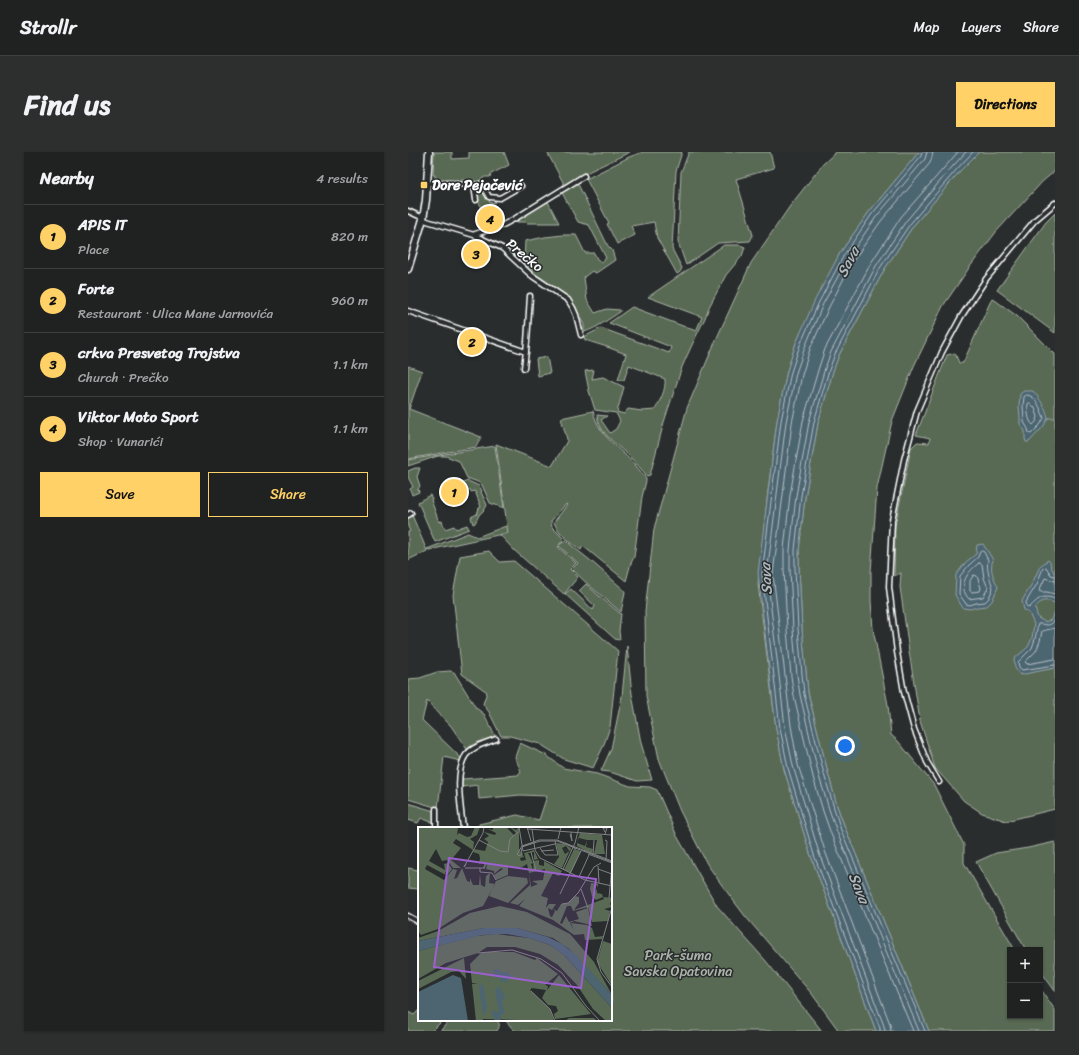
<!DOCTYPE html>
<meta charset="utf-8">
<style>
body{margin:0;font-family:Sriracha,sans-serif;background:#2d2f2f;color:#f1f3f6}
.controls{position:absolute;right:12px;bottom:12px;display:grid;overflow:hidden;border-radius:0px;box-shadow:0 1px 3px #0004}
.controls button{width:36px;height:36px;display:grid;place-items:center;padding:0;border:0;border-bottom:1px solid #3d3f40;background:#202222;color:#f1f3f6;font:20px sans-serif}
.you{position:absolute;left:437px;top:594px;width:14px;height:14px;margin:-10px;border:3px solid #fff;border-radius:50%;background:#1a73e8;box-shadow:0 0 0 6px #1a73e833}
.badge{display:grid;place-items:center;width:26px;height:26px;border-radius:50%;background:#ffd166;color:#111;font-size:13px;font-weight:700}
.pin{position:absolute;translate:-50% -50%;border:2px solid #fff;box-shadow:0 1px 4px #0006}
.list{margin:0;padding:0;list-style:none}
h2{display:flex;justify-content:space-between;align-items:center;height:52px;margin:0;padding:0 16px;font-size:17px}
h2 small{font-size:13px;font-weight:400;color:#a2a4a5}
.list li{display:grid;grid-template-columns:26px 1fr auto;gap:12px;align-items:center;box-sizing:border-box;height:64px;padding:0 16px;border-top:1px solid #3d3f40}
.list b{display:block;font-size:15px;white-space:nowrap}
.list p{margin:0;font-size:13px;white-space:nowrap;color:#a2a4a5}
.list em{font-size:13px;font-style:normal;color:#a2a4a5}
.actions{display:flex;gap:8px;padding:12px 16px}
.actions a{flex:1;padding:9px 0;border:1px solid #ffd166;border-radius:0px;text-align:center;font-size:14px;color:#ffd166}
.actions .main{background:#ffd166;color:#111}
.map{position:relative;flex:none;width:647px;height:879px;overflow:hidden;border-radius:0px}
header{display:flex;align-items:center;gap:24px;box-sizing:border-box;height:56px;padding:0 20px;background:#202222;border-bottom:1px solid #3d3f40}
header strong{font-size:19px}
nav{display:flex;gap:22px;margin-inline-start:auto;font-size:14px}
.intro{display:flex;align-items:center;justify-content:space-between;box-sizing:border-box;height:96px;padding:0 24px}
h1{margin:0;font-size:28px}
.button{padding:10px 18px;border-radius:0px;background:#ffd166;color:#111;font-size:14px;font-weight:700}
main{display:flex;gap:24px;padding:0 24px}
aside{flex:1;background:#202222;border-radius:0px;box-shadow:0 1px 3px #0004}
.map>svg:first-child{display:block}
</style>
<header>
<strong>Strollr</strong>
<nav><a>Map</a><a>Layers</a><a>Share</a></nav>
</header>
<div class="intro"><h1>Find us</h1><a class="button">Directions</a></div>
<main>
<aside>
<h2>Nearby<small>4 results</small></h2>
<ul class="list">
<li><span class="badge">1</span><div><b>APIS IT</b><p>Place</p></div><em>820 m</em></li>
<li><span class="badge">2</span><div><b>Forte</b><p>Restaurant · Ulica Mane Jarnovića</p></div><em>960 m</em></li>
<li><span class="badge">3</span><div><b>crkva Presvetog Trojstva</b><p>Church · Prečko</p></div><em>1.1 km</em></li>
<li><span class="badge">4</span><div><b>Viktor Moto Sport</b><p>Shop · Vunarići</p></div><em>1.1 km</em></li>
</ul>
<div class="actions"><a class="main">Save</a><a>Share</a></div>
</aside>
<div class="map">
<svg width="647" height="879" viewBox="0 0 647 879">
<rect width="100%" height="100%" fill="#2a2d2e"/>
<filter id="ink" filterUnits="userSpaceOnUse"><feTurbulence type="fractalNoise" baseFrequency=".025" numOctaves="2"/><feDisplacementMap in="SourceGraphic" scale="8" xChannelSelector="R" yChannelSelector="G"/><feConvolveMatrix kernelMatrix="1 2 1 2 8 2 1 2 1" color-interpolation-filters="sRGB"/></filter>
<g filter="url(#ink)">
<g fill="#586a53" stroke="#acb4a9">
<polygon points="26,0 44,0 44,7 61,6 61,0 96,0 101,13 83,22 82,25 77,25 66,32 57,30 57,28 27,27 27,23 25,23"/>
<polygon points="139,0 222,0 182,19 157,34"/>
<polygon points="235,0 274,0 268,19 264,97 274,116 272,120 269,122 249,86 246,70 223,74 227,83 209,92 199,72 201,71 178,27 221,5"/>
<polygon points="281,0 362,0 366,16 328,27 345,83 342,89 310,91 278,113 270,90 273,20"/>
<polygon points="428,0 511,0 461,60 432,101 388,191 379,219 369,269 360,339 350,432 368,576 376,617 403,704 468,879 431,879 404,842 337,764 316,736 299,712 272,659 251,607 238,544 237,459 246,377 279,256 307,190 343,111 382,54 415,12"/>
<polygon points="571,0 647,0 647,19 635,29 588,80 561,116 535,154 506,214 484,269 469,336 463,420 463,449 465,477 480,553 483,583 490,589 526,633 556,693 556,711 607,798 602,798 602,864 632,864 632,836 647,858 647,879 521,879 437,676 429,654 420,621 400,541 394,477 391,417 391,399 397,345 410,271 425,219 431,203 476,118 505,74 552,19"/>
<path d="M 169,30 L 200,94 L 204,98 L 207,108 L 188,121 L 184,119 L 176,125 L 179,148 L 187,161 L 199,157 L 212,158 L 212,160 C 202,166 188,177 176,180 L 176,173 L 162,146 L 129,123 L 116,111 L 117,89 L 137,85 L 155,83 L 168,83 L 177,101 L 186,101 L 189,107 L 193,110 L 198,106 L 181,73 L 170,70 L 153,39 Z"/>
<polygon points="73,35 81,46 82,51 87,50 87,48 88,50 74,56 70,49 68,37"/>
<polygon points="139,48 151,71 119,71 118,70 104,70"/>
<polygon points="647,61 647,181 589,138 638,70"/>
<path d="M 316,93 L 332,93 L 337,95 L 334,104 L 318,123 L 301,155 L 297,166 L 283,195 L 274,215 L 256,270 L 242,323 L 239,324 C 234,318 228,311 222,305 C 210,293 191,282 189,263 L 199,264 L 193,268 L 202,281 L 208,277 L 212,269 L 208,261 L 187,258 L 181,239 L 177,219 L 186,218 L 184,227 L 195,225 L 216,235 L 209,260 L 216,262 L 220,257 L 234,259 L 247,258 C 252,248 258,239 257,227 L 221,213 L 216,228 L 210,228 L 218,202 L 199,195 L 177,188 L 176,185 L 193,176 L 261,201 L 263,195 L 201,171 L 224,155 L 288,179 L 294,165 L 240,145 Z"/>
<polygon points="584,146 609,164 647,202 647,657 598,669 574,661 556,649 527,616 512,569 501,499 492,435 493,421 486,424 487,374 503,296 509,290 521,291 522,286 508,283 539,203 547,201 551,211 555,211"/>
<polygon points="139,205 142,221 130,224 128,207"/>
<polygon points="0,214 14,219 1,257 73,285 68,295 0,307"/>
<path d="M 185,259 C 191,285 211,295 228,314 C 231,318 235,322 238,327 L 238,329 L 234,345 L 226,405 L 223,411 L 218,429 L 175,394 L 173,398 C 164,392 149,380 146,370 L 159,353 L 158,352 L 143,369 L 144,375 L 156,387 L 151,393 L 158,388 L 163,393 L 183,409 L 216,438 L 217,440 L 213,460 C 197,446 179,433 164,417 L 170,411 L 151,394 L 150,395 L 168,411 L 162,417 L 170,425 L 156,442 L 107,399 L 92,383 L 100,381 L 88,292 L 144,314 L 159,289 L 159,287 L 153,266 Z"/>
<polygon points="87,294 96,356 82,351 74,333 70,330 59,326 51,309 38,304 30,304 0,314 0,308"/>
<polygon points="7,316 12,316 9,325 12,334 10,337 11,340 4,343 2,337 5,335 0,325 0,319"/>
<polygon points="60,329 71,334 74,339 73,340 79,353 77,357 71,363 67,371 65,372 63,365 69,362 71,356 73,355 67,339 63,340 62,337 57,339 52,335 50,336 50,333"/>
<polygon points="22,343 24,347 23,348 31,370 34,369 37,377 46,374 48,377 59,373 61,377 27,390 10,350"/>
<polygon points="4,363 19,399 0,408 0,380 2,379 0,375 0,364"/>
<polygon points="98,374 99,381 21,398 19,397 60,381 69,385"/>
<polygon points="81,399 92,410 106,409 210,499 202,575 195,595 185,616 156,607 132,592 102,584 93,584 81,560 75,552 79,540 54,522 45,443 52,404"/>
<polygon points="178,432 191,444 213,462 211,479 212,487 211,488 207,487 157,442 163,437 185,458 187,454 171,439"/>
<polygon points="219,494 224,542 233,591 244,628 229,629 202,620 193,619 203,597 214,544"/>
<polygon points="42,519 46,520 68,556 76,562 87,584 86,586 60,599 43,574 19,549 14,568 53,606 52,609 36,605 30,656 0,647 0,527 12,526 29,520"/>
<polygon points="112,591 138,603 155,616 189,622 222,634 242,635 249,638 269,684 309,754 358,809 414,879 109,879 106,878 97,868 203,868 203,676 71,676 71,672 109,663 131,668 139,644 112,643 71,647 70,633 54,635 54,627 110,623 113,619 107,605"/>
<polygon points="0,651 26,659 26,671 13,666 10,671 0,668"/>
<polygon points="647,690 647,839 632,818 632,798 618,798 568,710 588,701 620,696"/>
<polygon points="0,716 10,718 11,737 0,736"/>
<polygon points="11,858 11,868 35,868 24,879 0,879 0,860 6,863"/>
<path d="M 42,868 L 89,868 C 92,872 92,874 89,879 L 32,879 Z"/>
</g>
<g fill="#4c6571" stroke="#94a3aa">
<polygon points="511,0 571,0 552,19 505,74 476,118 431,203 425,219 410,271 397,345 391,399 391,417 394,477 400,541 420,621 429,654 437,676 521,879 468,879 403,704 376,617 368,576 350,421 369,269 379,219 388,191 407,148 432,101 461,60"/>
<path d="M 616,239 L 625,239 C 632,247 638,256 640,266 L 635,275 L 621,290 L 618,290 L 617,287 L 617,279 L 612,272 L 612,265 L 611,254 L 612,242 Z"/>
<path d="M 575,392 L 585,408 C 581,418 586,426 590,435 L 584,449 L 579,454 L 569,455 L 562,457 L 555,456 L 547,443 L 548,423 L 558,410 L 568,402 L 569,393 Z"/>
<path d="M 640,408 L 642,410 L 643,415 L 647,423 L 647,451 C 637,447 633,448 627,456 L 630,466 L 637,470 L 643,468 L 645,462 L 647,461 L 647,516 L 612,523 L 607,516 L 606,507 L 620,495 L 624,486 L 626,472 L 621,461 L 616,458 L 614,449 L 625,430 L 632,414 Z"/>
</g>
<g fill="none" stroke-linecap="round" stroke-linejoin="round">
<g stroke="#b7c1c6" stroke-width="1">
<path d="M 619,243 C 628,243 633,258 636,266 L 632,273 L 623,282 L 621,281 L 620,277 L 616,270 L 615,254 L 616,245 Z"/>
<path d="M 622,251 L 627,256 L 630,265 L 628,270 L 625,273 C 620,269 619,258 620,252 Z"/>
<path d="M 574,399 L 576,400 L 580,408 C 578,418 582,426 585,436 L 581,446 L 577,450 L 568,451 L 562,453 L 558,452 L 551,442 L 552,424 L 561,413 L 570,405 L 572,400 Z"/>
<path d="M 571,411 L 574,412 L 576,426 L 580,436 L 575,445 L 561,447 C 549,434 559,420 571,411 Z"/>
<polygon points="566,423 569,424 573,436 572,439 564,440 562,439 562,429"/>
<path d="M 647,424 L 643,423 L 638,415 L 635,416 L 629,432 L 618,450 L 619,455 L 621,456 C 630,447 634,442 647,447"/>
<polyline points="647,429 637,426 631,439 633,440 639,440 647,442"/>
<path d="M 647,468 C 641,477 636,471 630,472 L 627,487 L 624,496 L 610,510 L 611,515 L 614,518 L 647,513"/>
<polyline points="647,476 634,479 632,489 628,499 617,510 619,512 647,507"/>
<polyline points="472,879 472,876 406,703 380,616 372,576 354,422 373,269 383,220 392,193 411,150 436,103 464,62 513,4 514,0"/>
<polyline points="477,879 476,874 411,701 385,614 377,575 359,422 378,270 388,221 397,195 415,152 440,106 468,65 517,7 519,0"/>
<polyline points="483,879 482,872 417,699 390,613 383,574 365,422 384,271 394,223 402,197 421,155 445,109 473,69 522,11 524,5 525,0"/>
<polyline points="505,879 423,682 415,659 405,625 386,544 383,524 379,478 376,417 376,397 382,343 395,269 411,215 417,197 463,111 493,65 550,0"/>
<polyline points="511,879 429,680 421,657 411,624 392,543 389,523 385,478 382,417 382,398 388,344 401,270 417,216 423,200 468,114 498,69 545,14 558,0"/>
<polyline points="517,879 433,678 426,656 416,622 396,542 394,522 390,477 387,417 387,398 393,344 406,270 421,218 427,202 472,116 502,72 549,17 565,0"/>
</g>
<polyline stroke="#94a3aa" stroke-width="1" points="640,266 647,266"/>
<defs>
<g id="street">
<polyline points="19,31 66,33 68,48"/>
<polyline points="66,33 74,32 81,45 92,46 113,34"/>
<polyline points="0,59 11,64 19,69 66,83 94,96 123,123 160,148 165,156 168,163 173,183"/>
<polyline points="67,82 93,74 108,66 176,24"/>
<polyline points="0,159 118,200"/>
<polyline points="116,216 119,190 122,144"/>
<polyline points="0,363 3,361"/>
<polyline points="531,630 519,610 506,577 496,540 489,500 481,435 484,368 496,308 509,259 534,200 553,165 578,127 627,68 647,51"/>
<polyline points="28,676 28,657"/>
<path d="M 55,676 C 53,656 46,620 58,603 C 65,594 78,591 88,587"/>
<polyline points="0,764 11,770"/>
</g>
<polyline id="secondary" points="0,117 15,67 18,48 21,0"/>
</defs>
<use href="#street" stroke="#fff" stroke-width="7"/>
<use href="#secondary" stroke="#fff" stroke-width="9"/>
<use href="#street" stroke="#2a2d2e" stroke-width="4"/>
<use href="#secondary" stroke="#2a2d2e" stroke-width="6"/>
</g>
</g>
<rect fill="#ffd166" stroke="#2a2d2e" stroke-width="1.5" x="12" y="29" width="8" height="8" rx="2"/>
<g text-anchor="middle" stroke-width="3" stroke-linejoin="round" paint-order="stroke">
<g font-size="14" font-weight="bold" fill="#fff" stroke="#2a2d2e" text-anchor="start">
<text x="24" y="38">Dore Pejačević</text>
</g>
<g font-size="14" fill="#fff" stroke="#2a2d2e">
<text transform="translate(117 103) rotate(40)" y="5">Prečko</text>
</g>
<g font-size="14" fill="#acb4a9" stroke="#2a2d2e">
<text x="270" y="808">Park-šuma<tspan x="270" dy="16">Savska Opatovina</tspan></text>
</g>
<g font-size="15" font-style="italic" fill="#aebabf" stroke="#2a2d2e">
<text transform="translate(440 110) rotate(-63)" y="5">Sava</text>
<text transform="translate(358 427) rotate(-93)" y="5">Sava</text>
<text transform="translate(451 736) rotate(68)" y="5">Sava</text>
</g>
</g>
<g transform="translate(10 675)">
<rect width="194" height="194" fill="#2a2d2e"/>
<path d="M 0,0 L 43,0 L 40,1 L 39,8 L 41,6 L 49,10 L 53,9 L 57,0 L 62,0 L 59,8 L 52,12 L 56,15 L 55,23 L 38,12 L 35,16 L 43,21 L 33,33 L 43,41 L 35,41 L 29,33 L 24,34 L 18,22 L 11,34 L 27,43 L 26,37 L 30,36 L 34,42 L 30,47 L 27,45 L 28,48 L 9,38 L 7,42 L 26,53 L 35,42 L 39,43 L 36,52 L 39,51 L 44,41 L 49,54 L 52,55 L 52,51 L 55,58 L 61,58 L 62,47 L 63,58 L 67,60 L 68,49 L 72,46 L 71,56 L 77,57 L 65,79 L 45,86 L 20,102 L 3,108 L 0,104 ZM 75,0 L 88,0 L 96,8 L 98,6 L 92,0 L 98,3 L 101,0 L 101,22 L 106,30 L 102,31 L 103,34 L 108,33 L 106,26 L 116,23 L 120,32 L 116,33 L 116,25 L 110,26 L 115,36 L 113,37 L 115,43 L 116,34 L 121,33 L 121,38 L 126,39 L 126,34 L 144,44 L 141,49 L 135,46 L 123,69 L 130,71 L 128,81 L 131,77 L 138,77 L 134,83 L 130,81 L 132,89 L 134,90 L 137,84 L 135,82 L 139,84 L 143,77 L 150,76 L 157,69 L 161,70 L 161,76 L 156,83 L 186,72 L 185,70 L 194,71 L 192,77 L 194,80 L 186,82 L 192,84 L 190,94 L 174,95 L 170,80 L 155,84 L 153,79 L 149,79 L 142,96 L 144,97 L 148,89 L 151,95 L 161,92 L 158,85 L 170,81 L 174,99 L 169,97 L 156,94 L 152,96 L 156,103 L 153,96 L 169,98 L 174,101 L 177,110 L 185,109 L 184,112 L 167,113 L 166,107 L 156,108 L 135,93 L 101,79 L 107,72 L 100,78 L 92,76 L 112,58 L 111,46 L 109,37 L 104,40 L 90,40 L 90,48 L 78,53 L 76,48 L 85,42 L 83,41 L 76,47 L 76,44 L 68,42 L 70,35 L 67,41 L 65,41 L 67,35 L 61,37 L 62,31 L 61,27 L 55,25 L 56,22 L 67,24 L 70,15 L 66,12 L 71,9 L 66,5 L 77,8 L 78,6 L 70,2 L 75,3 ZM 127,42 L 125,53 L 114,54 L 120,57 L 113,60 L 111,46 ZM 162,6 L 184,8 L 187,27 L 176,27 L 179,13 L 169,13 L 168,20 L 175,22 L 174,27 L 159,19 L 159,16 L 167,19 L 169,13 L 161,11 L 159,15 ZM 138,16 L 146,17 L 153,21 L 152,25 L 148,19 L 144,21 L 147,27 L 150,25 L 149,24 L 148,24 L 147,23 L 151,25 L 144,41 L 136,37 L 141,30 ZM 156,22 L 163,24 L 153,46 L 146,43 ZM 90,49 L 109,51 L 110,56 L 90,76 L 71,69 L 78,54 ZM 173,56 L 180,57 L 180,61 L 179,58 L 176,60 L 177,65 L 179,62 L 179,66 L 184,67 L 185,70 L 178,73 L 174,69 L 172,62 ZM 82,79 L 109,85 L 152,107 L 176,135 L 194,168 L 151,122 L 135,111 L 113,105 L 99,101 L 66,101 L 0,114 L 0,111 L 20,104 L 52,86 ZM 78,107 L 111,111 L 132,118 L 146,128 L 194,181 L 194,194 L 188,194 L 175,182 L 159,158 L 140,138 L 122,127 L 97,120 L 69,120 L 60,126 L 28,136 L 0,152 L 0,124 L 58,109 ZM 185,114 L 194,117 L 194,159 L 179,135 ZM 71,125 L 96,125 L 117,133 L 119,131 L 140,147 L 127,158 L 130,159 L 129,163 L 141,148 L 173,187 L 137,192 L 136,187 L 140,184 L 138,179 L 130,178 L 124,171 L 128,163 L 114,161 L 112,163 L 132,182 L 136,194 L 65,192 L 65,194 L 58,194 L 54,157 L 60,156 L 54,156 L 52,137 L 63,126 ZM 46,131 L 48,152 L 41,144 L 33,145 L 0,162 L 0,154 ZM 151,191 L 176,191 L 178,193 L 147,194 Z" fill="#586a53" fill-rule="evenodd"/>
<path d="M 66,101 L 99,101 L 130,110 L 144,117 L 158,128 L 194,168 L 194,181 L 147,129 L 132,118 L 111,111 L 89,107 L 64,108 L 0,124 L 0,114 ZM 79,142 L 84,146 L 89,145 L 95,150 L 90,152 L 89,156 L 85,154 L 82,155 L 82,151 L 77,150 L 76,143 ZM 35,148 L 43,151 L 50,194 L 0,194 L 0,165 ZM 65,157 L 69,181 L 65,189 L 61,159 ZM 81,159 L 87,170 L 84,176 L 87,186 L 83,188 L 82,194 L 77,194 L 73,184 L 81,185 L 77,164 Z" fill="#4c6571"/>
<path fill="none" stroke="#7f8182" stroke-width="1" d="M 101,0 L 105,24M 109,0 L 113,14M 110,2 L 194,8M 114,2 L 117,23 L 122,31 L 167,53 L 194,59M 152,7 L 154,14 L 153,5M 187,7 L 189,1 L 185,1 L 187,5M 140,12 L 143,0M 61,13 L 82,24 L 90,25 L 92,12 L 100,5M 187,13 L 189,14 L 188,33M 147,16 L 158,22M 104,19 L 121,13 L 139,13 L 194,34M 104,20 L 116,16M 103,21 L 104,27 L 101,29 L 99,27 L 104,19 L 123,14 L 139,14 L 194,35M 122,21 L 127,28 L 140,28 L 137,14M 105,24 L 137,17M 123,24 L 136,23M 113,25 L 118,44M 170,27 L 194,36M 175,28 L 176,13M 48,37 L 46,40 L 65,6 L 66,0M 180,39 L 181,56M 47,41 L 67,41M 62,41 L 62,45 L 74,46 L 78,53M 145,42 L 157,16 L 161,0M 180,42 L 194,47M 161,50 L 171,28M 163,62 L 170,81M 142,67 L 163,24M 191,71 L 194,38M 144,77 L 150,76 L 160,66 L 176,40 L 183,36M 194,80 L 179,132 L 183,145 L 194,160M 60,126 L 94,123 L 123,132 L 144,146 L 168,179 L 182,194M 113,164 L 132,182 L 137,194"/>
<path fill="#9c61cf" fill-opacity="0.15" stroke="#9c61cf" stroke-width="2" d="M 31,31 L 178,52 L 163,161 L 16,140 Z"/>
<rect width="194" height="194" fill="none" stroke="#fff" stroke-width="2"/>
</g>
</svg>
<div class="controls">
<button>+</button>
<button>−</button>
</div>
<div class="you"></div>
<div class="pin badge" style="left:46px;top:340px">1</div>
<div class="pin badge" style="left:64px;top:190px">2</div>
<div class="pin badge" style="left:68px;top:102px">3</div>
<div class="pin badge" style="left:82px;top:67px">4</div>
</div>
</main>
